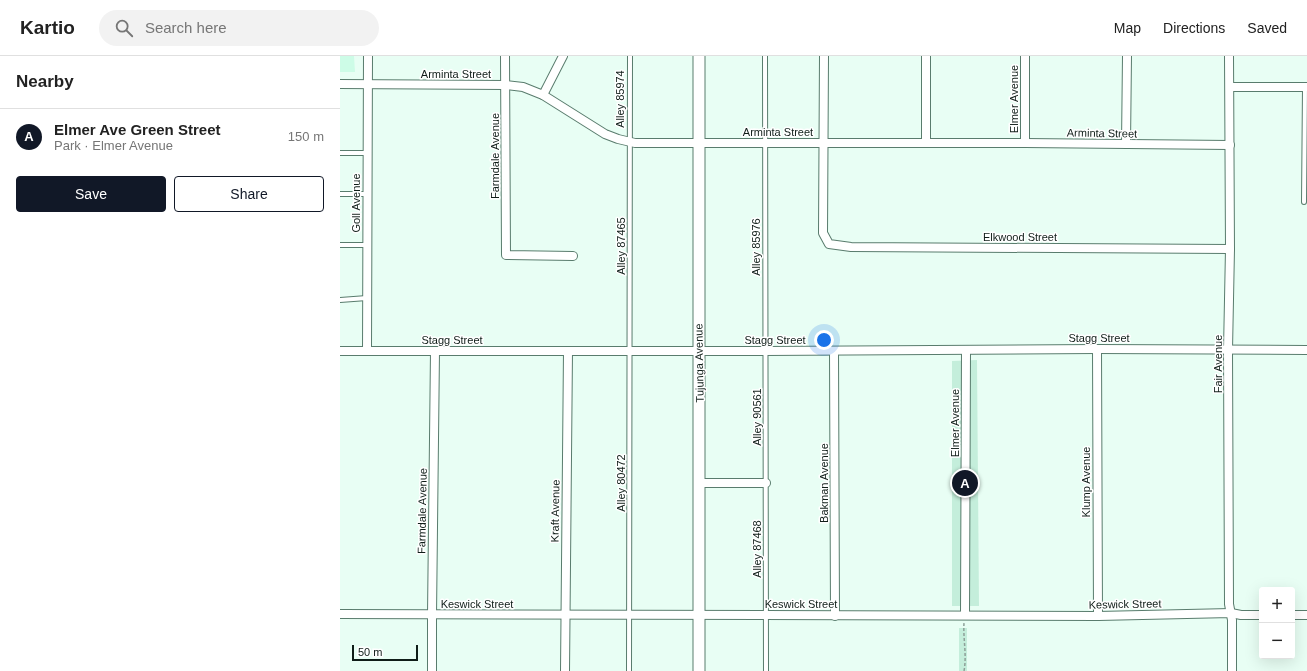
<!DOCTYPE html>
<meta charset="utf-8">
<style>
body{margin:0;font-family:Helvetica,sans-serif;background:#f2f2f2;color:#222}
.controls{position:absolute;right:12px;bottom:12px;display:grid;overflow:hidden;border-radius:4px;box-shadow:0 4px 16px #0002}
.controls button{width:36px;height:36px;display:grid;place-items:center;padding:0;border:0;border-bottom:1px solid #e0e0e0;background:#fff;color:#222;font:20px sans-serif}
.scale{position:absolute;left:12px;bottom:10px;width:66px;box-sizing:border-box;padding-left:4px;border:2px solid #0f1d18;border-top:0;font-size:11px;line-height:14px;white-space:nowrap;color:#0f1d18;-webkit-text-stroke:3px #fff;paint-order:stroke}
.you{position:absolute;left:484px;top:284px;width:14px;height:14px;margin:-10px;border:3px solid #fff;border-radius:50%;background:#1a73e8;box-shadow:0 0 0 6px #1a73e833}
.badge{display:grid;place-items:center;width:26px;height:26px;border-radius:50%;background:#111827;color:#fff;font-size:13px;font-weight:700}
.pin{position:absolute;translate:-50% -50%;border:2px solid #fff;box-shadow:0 1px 4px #0006}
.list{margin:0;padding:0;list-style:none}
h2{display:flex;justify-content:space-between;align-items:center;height:52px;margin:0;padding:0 16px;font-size:17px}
h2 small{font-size:13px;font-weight:400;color:#767676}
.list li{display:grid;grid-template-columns:26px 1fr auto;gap:12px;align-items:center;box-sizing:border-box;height:56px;padding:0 16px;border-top:1px solid #e0e0e0}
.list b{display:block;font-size:15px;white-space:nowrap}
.list p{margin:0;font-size:13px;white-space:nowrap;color:#767676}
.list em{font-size:13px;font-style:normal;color:#767676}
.actions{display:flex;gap:8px;padding:12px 16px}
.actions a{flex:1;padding:9px 0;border:1px solid #111827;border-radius:4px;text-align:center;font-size:14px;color:#111827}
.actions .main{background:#111827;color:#fff}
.icon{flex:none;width:22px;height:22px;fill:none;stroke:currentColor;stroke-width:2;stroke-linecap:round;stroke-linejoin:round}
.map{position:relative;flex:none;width:967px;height:615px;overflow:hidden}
header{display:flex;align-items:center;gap:24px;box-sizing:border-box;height:56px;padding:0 20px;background:#fff;border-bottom:1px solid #e0e0e0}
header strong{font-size:19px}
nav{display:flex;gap:22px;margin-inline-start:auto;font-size:14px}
.search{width:280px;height:36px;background:#f2f2f2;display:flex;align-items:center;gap:10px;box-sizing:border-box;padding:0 14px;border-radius:22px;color:#767676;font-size:15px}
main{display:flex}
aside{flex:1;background:#fff}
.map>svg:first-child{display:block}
</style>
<header>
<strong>Kartio</strong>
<div class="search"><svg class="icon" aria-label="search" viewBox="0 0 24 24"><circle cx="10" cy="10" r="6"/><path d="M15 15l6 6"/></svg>Search here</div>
<nav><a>Map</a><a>Directions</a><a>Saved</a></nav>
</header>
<main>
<aside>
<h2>Nearby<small></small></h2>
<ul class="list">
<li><span class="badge">A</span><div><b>Elmer Ave Green Street</b><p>Park · Elmer Avenue</p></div><em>150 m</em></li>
</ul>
<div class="actions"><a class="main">Save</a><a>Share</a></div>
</aside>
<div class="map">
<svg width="967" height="615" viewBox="0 0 967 615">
<rect width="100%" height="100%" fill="#e8fef4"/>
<polygon fill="#cdfce7" points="0,0 14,0 15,16 0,16"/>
<g fill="#c4eedb">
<polygon points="637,304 639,550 612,550 612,305"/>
<rect x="619" y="572" width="8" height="43"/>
</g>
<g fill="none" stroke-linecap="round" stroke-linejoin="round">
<defs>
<g id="lane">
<polyline points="425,0 426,615"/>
<polyline points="0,97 28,97"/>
<polyline points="0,138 27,138"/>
<polyline points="964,146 965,31"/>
<polyline points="0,189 27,189"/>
<polyline points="0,244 27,242"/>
<polyline points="289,615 290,0"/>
</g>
<g id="street">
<polyline points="165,0 166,199 233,200"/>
<polyline points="484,0 483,177 489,188 511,191 890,193"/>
<polyline points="586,0 586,87"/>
<polyline points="889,0 890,193 888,294 889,548 892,564 892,615"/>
<polyline points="0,28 166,29 183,31 203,39 265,78 278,83 295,87 685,87 890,89"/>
<polyline points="890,31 967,31"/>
<polyline points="203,39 223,0"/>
<polyline points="685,87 685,0"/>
<polyline points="786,88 787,0"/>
<polyline points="757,293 758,560"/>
<polyline points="0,295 425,295 757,293 967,294"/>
<polyline points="27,295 28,0"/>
<polyline points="494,295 495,560"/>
<polyline points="359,427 426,427"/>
<polyline points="0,558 758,560 891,557 901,559 922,559"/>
<polyline points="625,559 626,294"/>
<polyline points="952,559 967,559"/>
<polyline points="92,615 92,559 95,295"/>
<polyline points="225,615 228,295"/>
</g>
<polyline id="secondary" points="359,0 359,615"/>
</defs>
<use href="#lane" stroke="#597c6d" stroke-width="6"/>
<use href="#street" stroke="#597c6d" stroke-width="10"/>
<use href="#secondary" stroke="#597c6d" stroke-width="13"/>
<path stroke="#8d9f98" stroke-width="1.5" stroke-dasharray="3 2" stroke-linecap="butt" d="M 624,615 C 627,599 623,583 624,567"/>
<use href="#lane" stroke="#fff" stroke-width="4"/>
<use href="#street" stroke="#fff" stroke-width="8"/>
<use href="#secondary" stroke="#fff" stroke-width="11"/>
</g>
<g text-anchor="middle" stroke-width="3" stroke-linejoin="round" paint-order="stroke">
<g font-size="11" fill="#0f1d18" stroke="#fff">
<text x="116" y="22">Arminta Street</text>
<text transform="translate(280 43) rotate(-90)" y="4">Alley 85974</text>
<text transform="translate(674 43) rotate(-90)" y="4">Elmer Avenue</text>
<text x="438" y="80">Arminta Street</text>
<text transform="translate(762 77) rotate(1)" y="4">Arminta Street</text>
<text transform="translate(155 100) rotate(-90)" y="4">Farmdale Avenue</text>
<text transform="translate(16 147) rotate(-90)" y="4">Goll Avenue</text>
<text x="680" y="185">Elkwood Street</text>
<text transform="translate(281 190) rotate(-90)" y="4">Alley 87465</text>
<text transform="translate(416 191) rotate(-90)" y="4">Alley 85976</text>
<text x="759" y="286">Stagg Street</text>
<text x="112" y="288">Stagg Street</text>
<text x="435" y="288">Stagg Street</text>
<text transform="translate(359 307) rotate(-91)" y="4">Tujunga Avenue</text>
<text transform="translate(878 308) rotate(-90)" y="4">Fair Avenue</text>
<text transform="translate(417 361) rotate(-90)" y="4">Alley 90561</text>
<text transform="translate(615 367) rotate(-90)" y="4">Elmer Avenue</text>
<text transform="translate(746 426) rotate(-90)" y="4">Klump Avenue</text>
<text transform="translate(281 427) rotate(-90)" y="4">Alley 80472</text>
<text transform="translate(484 427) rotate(-90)" y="4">Bakman Avenue</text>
<text transform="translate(82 455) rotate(-89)" y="4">Farmdale Avenue</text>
<text transform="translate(215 455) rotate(-89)" y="4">Kraft Avenue</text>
<text transform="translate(417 493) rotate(-90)" y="4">Alley 87468</text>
<text x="137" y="552">Keswick Street</text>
<text x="461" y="552">Keswick Street</text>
<text transform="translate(785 548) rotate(-1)" y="4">Keswick Street</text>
</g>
</g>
</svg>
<div class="controls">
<button>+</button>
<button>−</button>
</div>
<div class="scale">50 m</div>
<div class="you"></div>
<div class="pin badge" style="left:625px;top:427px">A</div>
</div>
</main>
